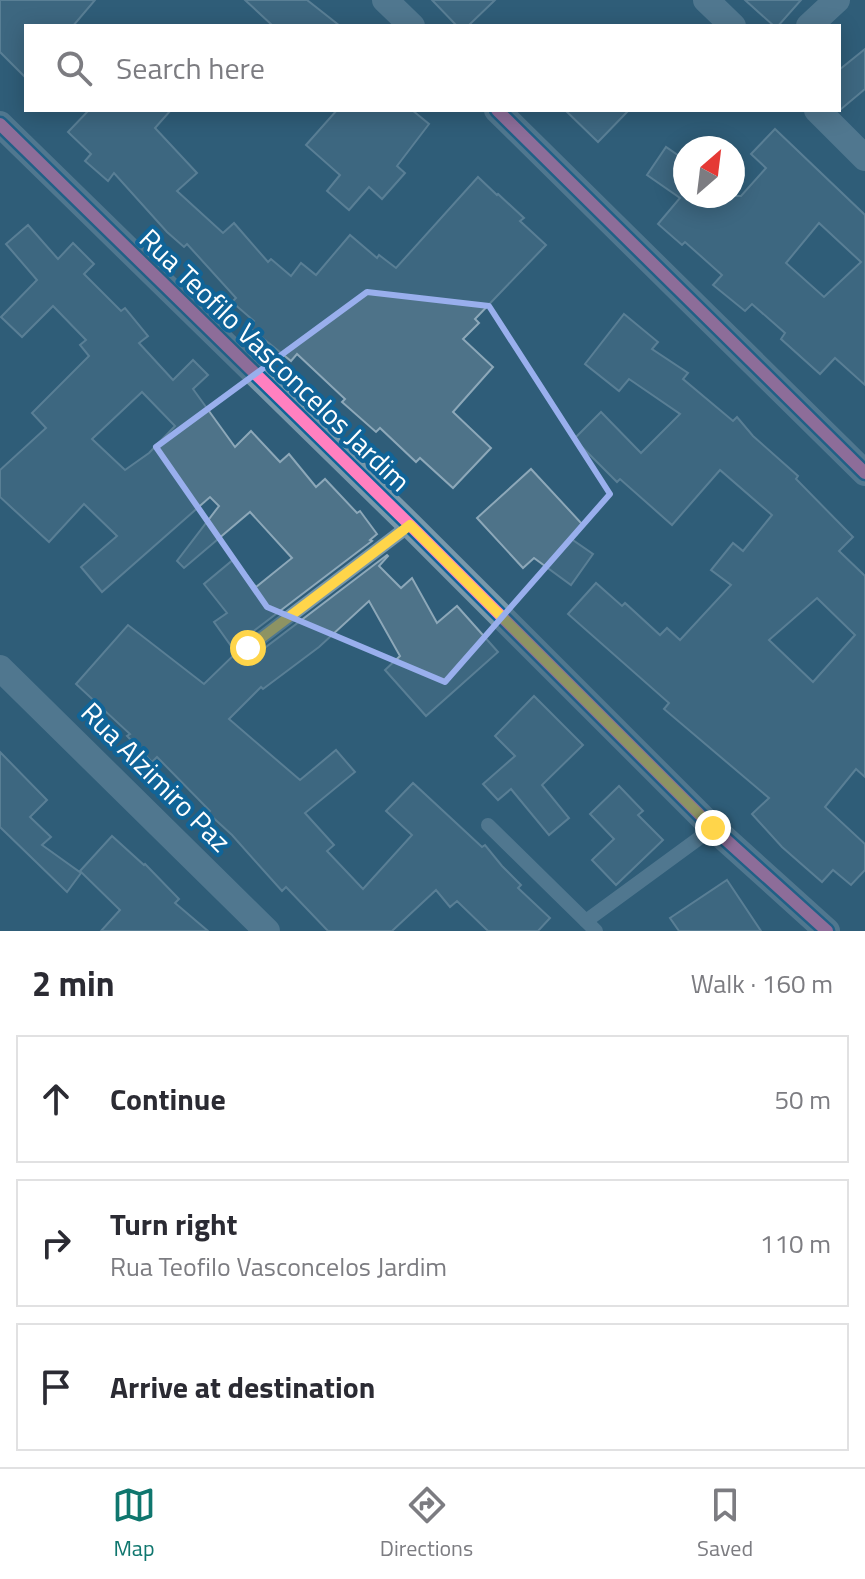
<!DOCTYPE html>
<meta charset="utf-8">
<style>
body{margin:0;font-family:"Titillium Web",sans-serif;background:#f2f2f3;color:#2b2b33}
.compass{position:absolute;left:673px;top:136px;width:72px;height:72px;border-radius:50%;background:#fff;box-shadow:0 4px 20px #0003;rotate:28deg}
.stop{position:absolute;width:24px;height:24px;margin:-18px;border:6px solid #ffd54a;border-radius:50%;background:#fff}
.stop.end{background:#ffd54a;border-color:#fff;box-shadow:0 2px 8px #0008}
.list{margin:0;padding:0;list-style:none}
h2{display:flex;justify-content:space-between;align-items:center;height:104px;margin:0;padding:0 32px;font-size:34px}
h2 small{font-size:26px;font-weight:400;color:#7c7c81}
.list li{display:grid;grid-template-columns:52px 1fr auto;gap:24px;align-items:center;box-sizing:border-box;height:128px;margin:0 16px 16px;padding:0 16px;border:2px solid #e1e1e2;border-radius:0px}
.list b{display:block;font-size:30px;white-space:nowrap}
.list p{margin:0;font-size:26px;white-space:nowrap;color:#7c7c81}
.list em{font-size:26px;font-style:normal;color:#7c7c81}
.icon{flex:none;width:44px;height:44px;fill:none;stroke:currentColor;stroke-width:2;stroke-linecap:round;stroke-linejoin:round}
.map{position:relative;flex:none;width:865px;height:931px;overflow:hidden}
.search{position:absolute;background:#fff;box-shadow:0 4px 20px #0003;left:24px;right:24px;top:24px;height:88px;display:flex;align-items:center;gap:20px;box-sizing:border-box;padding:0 28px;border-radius:0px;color:#7c7c81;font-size:30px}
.sheet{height:536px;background:#fff}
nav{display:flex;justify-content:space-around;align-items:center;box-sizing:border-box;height:112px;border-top:2px solid #e1e1e2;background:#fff;font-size:22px;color:#7c7c81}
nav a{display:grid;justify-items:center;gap:4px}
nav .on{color:#0f766e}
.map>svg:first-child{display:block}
</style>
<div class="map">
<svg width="865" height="931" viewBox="0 0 865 931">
<rect width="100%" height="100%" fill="#2f5d79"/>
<g fill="#4e7389" stroke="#8da8b9" stroke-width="2" fill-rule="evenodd">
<polygon points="0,0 95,0 73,26 26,26 26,78 0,52"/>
<polygon points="245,0 307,0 340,26 273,26"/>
<polygon points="432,0 495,0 468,26 457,26"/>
<polygon points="745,0 801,0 778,26 774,26"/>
<polygon points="865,49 865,89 840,110 839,70"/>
<polygon points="89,110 171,110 155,128 197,173 177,191 223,233 234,223 268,262 271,259 291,276 301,263 316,275 350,235 377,258 379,255 396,268 478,177 497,195 498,194 524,218 520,221 546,245 475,319 479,323 463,339 493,367 453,412 491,448 453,488 420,458 416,462 380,428 376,432 342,402 345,399 297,354 291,361 249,327 254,321 232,302 236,298 187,244 184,247 167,232 114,173 108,181 85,161 91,154 68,132"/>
<polygon points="337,110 412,110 429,124 397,166 405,173 382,199 369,187 349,210 327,191 340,175 306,145"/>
<polygon points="565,110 629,110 598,142"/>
<path d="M 775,129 L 865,215 L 865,385 L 835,358 L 820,374 L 781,339 L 785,333 L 752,304 L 745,311 L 713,285 L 722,275 L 685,242 L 682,245 L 658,224 L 680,198 L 647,175 L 666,147 L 685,160 L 685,196 L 741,196 L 766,168 L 751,154 ZM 819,223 L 861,262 L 824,297 L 786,263 Z"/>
<path d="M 28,225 L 58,259 L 73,243 L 94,264 L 84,274 L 121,311 L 125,308 L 148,336 L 139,343 L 173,380 L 193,360 L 208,375 L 193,389 L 235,447 L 251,431 L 280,462 L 289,454 L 316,487 L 325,479 L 357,513 L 360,511 L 377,534 L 370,540 L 372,541 L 242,640 L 238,648 L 241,655 L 248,658 L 254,656 L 387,555 L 388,556 L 379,566 L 401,588 L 412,578 L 437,623 L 457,606 L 498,652 L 426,716 L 385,670 L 400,656 L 369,601 L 319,647 L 263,689 L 261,687 L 229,719 L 300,780 L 336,750 L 355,772 L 305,813 L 334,845 L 327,851 L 363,889 L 412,835 L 386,811 L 413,783 L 482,847 L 485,845 L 502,866 L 521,885 L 518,888 L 550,918 L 538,931 L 488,931 L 457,901 L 450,907 L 436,890 L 392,931 L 328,931 L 286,887 L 282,891 L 232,835 L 208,813 L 210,811 L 157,757 L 152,762 L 127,736 L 130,734 L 76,684 L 128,625 L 204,684 L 236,653 L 214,622 L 227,613 L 204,584 L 234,559 L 256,587 L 292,558 L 250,512 L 184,568 L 177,561 L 219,506 L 210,497 L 102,592 L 81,567 L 117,536 L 84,504 L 49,542 L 0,497 L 0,470 L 46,428 L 32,413 L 89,356 L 80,345 L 86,340 L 53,306 L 22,337 L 1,317 L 37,280 L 6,244 ZM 142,392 L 175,426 L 149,453 L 125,470 L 92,439 Z"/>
<path d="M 624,314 L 658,342 L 652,349 L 688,373 L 683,379 L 733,421 L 737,417 L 753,436 L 798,476 L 796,479 L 853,537 L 839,551 L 865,576 L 865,777 L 856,769 L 825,807 L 865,844 L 865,870 L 851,885 L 833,870 L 822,882 L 782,847 L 752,814 L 769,798 L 664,709 L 669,703 L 568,614 L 596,583 L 622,606 L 625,603 L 660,635 L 667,628 L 680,640 L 731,585 L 711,570 L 733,543 L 743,551 L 772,515 L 720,470 L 672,525 L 620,479 L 617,482 L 574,439 L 601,412 L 641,453 L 680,414 L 629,379 L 619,391 L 585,364 ZM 817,598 L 855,635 L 813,682 L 769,640 Z"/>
<polygon points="531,469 582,524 570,538 593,554 571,585 534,558 523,568 477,518"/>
<polygon points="534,696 583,745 542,785 569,818 549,835 511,789 498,800 483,784 515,756 495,736"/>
<polygon points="0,752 47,800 30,817 51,837 42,845 81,873 67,892 0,827"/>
<polygon points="619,786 643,811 638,815 663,840 616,885 592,860 614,839 590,814"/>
<polygon points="112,836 144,865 145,864 179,899 175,903 208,931 101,931 120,910 80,871"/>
<polygon points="727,880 761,931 679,931 670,918"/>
</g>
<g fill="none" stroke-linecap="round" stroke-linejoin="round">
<g stroke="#7898ab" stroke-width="14">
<polyline points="248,648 410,525"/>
<polyline points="488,825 596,931"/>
<polyline points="586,921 713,828"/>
</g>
<g stroke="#7898ab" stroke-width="26">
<polyline points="385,0 412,26"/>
<polyline points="706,0 733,26"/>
<polyline points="809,26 837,0"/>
<polyline points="497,110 865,473"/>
<polyline points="817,110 865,158"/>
<polyline points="0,124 410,525 713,828 827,931"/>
<polyline points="0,668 267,931"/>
</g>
<defs>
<g id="cycleway">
<polyline points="497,110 865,473"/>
<polyline points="0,124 410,525 713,828 827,931"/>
</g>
</defs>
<use href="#cycleway" stroke="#106498" stroke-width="17"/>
<use href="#cycleway" stroke="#ff80c0" stroke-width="12"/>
</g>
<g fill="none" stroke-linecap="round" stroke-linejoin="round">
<polyline stroke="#ffd54a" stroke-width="10" points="248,648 410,525 713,828"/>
</g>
<path d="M0 0H865V931H0ZM 367,292 L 489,306 L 610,494 L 445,682 L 267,607 L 156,447 Z" fill="#2f5d79" fill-opacity=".55" fill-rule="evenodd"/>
<path fill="none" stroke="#99afed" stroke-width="6" stroke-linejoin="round" d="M 367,292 L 489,306 L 610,494 L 445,682 L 267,607 L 156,447 Z"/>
<g text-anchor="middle" stroke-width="8" stroke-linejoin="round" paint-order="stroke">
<g font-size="28" fill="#fff" stroke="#106498">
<text transform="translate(275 360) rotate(44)" y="10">Rua Teofilo Vasconcelos Jardim</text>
<text transform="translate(156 777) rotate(45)" y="10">Rua Alzimiro Paz</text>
</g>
</g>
</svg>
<svg class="compass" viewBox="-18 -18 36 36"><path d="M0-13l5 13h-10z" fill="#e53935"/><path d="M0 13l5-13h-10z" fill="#7c7c81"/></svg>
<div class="stop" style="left:248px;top:648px"></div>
<div class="stop end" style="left:713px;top:828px"></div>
<div class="search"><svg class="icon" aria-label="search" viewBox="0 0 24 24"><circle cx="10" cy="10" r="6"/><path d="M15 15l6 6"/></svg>Search here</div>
</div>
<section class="sheet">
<h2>2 min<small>Walk · 160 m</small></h2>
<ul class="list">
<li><svg class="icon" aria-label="ahead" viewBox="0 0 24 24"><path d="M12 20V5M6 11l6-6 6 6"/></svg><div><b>Continue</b></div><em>50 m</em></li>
<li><svg class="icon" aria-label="right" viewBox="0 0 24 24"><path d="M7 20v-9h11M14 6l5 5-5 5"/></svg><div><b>Turn right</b><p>Rua Teofilo Vasconcelos Jardim</p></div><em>110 m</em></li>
<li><svg class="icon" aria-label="arrive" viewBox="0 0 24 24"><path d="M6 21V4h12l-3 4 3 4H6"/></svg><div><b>Arrive at destination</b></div></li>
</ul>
</section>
<nav>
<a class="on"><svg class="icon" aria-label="map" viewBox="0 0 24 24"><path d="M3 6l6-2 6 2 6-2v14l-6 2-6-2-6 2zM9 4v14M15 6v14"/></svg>Map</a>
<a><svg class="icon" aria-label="directions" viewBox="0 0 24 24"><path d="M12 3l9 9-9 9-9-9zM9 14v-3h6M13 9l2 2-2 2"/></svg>Directions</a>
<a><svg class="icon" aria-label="saved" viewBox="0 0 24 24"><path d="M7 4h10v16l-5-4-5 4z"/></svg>Saved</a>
</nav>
